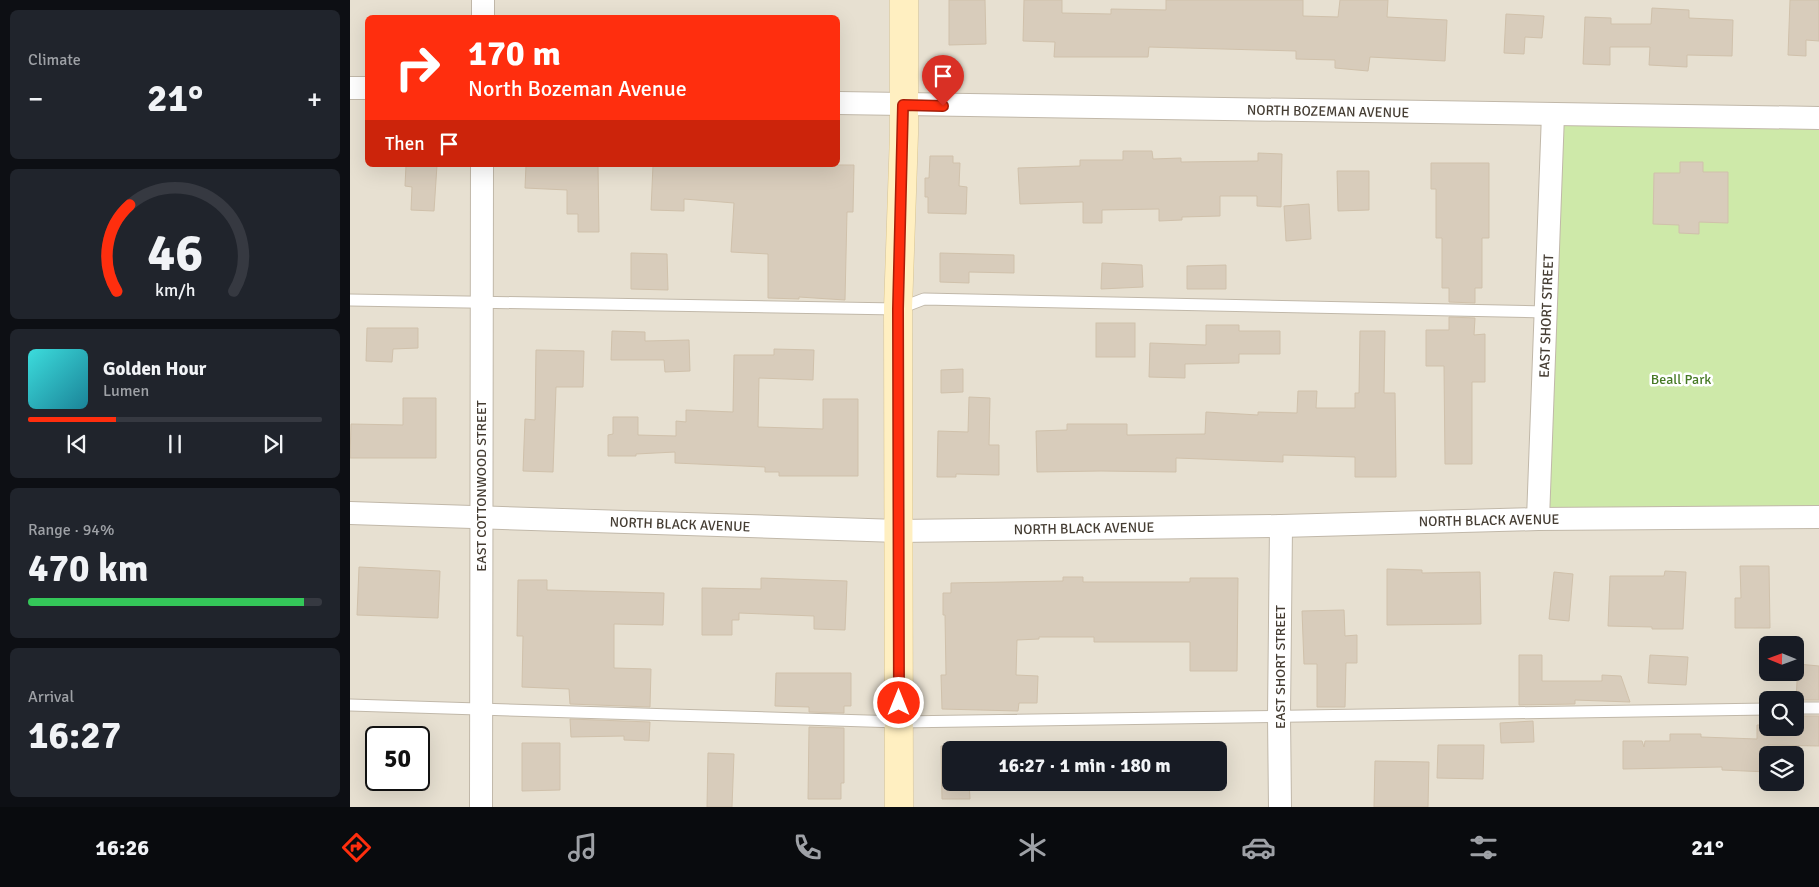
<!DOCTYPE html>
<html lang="en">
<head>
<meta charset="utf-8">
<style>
	body { margin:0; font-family:Signika,sans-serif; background:#20242c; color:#f1f3f6; height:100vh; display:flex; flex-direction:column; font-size:19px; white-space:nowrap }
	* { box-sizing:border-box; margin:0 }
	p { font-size:16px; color:#9ea1a6 }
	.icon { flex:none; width:28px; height:28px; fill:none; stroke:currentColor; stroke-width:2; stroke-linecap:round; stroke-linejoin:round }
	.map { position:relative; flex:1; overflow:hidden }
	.panel { display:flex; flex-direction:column; gap:10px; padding:10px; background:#0d0f14; width:350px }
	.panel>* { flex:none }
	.top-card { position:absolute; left:15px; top:15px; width:475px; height:152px; border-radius:8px; box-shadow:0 5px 20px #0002; background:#ff2e0e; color:#fff; overflow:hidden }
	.needle { width:32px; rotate:271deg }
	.controls { position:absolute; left:1409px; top:636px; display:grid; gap:10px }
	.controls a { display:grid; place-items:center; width:45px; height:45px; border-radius:8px; background:#171b24; box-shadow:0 5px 20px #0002; font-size:25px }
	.speed { position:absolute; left:15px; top:726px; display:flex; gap:10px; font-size:25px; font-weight:700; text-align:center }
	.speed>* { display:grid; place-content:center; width:65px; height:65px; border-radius:50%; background:#171b24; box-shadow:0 5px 20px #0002; line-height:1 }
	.speed .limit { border:2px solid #111; border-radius:8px; background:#fff; color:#111 }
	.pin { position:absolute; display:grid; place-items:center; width:42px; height:42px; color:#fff; margin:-51px -21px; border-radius:50% 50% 50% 0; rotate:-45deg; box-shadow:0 0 5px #0007 }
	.pin .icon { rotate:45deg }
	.me { position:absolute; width:55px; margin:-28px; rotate:0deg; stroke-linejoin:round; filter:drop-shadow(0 0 4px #0008) }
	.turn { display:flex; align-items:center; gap:18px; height:105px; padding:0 20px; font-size:22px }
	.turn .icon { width:65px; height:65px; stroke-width:2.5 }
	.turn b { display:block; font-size:35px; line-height:42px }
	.then { display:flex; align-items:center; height:48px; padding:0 20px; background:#0003; gap:10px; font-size:19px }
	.big { font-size:38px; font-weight:700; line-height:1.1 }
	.panel .card { flex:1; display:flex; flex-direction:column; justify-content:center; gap:8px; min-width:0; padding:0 18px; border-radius:8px; background:#20242c }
	.panel .dial { align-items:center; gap:0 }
	.dial svg { height:130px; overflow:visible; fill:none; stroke:#363941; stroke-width:7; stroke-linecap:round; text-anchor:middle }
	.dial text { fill:#f1f3f6; stroke:none }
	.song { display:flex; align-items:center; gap:15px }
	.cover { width:60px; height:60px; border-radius:8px; background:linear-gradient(135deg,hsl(180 70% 55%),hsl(190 70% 35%)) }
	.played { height:5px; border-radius:2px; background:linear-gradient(90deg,#ff2e0e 30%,#363941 30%) }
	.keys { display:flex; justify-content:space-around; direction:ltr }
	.heat { display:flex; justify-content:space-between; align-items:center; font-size:28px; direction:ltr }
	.charge { height:8px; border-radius:4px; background:linear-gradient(90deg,#34c759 94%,#363941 0) }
	.trip { position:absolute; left:592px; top:741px; width:285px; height:50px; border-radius:8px; background:#171b24; box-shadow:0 5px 20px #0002; font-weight:700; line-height:50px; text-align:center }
	.tab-bar { display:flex; height:80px; justify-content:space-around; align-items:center; background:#090b0e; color:#9ea1a6 }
	.tab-bar .icon { width:35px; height:35px }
	.tab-bar .active { color:#ff2e0e }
	.tab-bar b { font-size:22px; color:#f1f3f6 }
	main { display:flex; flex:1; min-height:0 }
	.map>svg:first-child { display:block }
	.residential { fill:#e7e0d1; fill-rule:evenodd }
	.green { fill:#cee9a9 }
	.building { fill:#d8ccbb; stroke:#d0c1ab }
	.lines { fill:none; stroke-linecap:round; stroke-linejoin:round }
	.lane-casing { stroke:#c1b8a9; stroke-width:13 }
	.street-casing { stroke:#c1b8a9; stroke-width:24 }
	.secondary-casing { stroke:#d8c492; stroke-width:29 }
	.lane { stroke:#fff; stroke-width:11 }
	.street { stroke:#fff; stroke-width:22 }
	.secondary { stroke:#ffefc1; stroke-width:28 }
	.route-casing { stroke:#a61e09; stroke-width:12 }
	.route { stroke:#ff2e0e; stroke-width:9 }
	.labels { text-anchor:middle; stroke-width:5; stroke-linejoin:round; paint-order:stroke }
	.street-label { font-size:14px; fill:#453d33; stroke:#fff }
	.park-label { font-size:14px; fill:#467924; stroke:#fff }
</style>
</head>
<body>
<main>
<section class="panel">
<div class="card"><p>Climate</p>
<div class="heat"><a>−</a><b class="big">21°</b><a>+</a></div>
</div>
<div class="card dial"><svg viewBox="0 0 100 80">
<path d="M14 69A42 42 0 1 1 86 69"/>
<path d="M14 69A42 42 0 0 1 22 16" stroke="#ff2e0e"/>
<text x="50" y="56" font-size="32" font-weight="700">46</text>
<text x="50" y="72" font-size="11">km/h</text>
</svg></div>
<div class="card">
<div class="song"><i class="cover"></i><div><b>Golden Hour</b><p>Lumen</p></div></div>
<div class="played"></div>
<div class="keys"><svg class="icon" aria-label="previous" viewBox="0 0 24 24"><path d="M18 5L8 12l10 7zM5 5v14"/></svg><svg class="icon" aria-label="pause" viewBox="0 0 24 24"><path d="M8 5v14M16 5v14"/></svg><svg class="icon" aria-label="next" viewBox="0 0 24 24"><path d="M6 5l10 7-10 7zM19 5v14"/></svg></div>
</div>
<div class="card"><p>Range · 94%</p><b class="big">470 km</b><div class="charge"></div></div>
<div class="card"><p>Arrival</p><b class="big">16:27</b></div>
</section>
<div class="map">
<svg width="1469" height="807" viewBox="0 0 1469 807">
	<rect width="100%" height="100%" fill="#f3eee3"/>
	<path class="residential" d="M0,0H1469V807H0ZM18,18H488V165H18ZM1418,645H1445V672H1418ZM1418,700H1445V728H1418ZM26,738H69V780H26ZM601,750H869V782H601ZM1418,755H1445V782H1418Z"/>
	<polygon class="green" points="1203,114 1469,118 1469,517 1188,519"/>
	<g class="building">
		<polygon points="599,0 635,0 636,44 599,45"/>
		<polygon points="674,0 712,0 712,13 761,14 761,9 816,10 816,0 953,0 953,16 988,17 990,0 1038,0 1037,17 1097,20 1095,61 1020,57 1018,71 985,68 985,60 946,59 946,51 799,47 798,57 704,57 705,42 673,41"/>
		<polygon points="1440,0 1469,0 1469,41 1456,40 1456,56 1438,55"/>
		<polygon points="1302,8 1339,10 1339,18 1383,20 1382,56 1337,55 1337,67 1299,65 1300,47 1260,47 1260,65 1233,64 1235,17 1261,18 1261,24 1301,24"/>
		<polygon points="1156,14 1194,16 1192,38 1175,37 1174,54 1154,53"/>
		<polygon points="773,151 802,151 803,159 831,158 831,162 908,161 908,153 932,154 931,207 907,206 907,196 870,196 870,216 832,217 832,220 809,221 809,209 752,210 752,223 733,223 733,202 670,204 668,168 730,166 730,160 773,160"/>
		<polygon points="580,156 603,156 603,163 610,163 609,186 617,187 616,214 578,213 578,197 575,197 575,178 579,178"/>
		<polygon points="1330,162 1353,162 1353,172 1378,172 1378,223 1349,222 1349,234 1329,233 1329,225 1303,224 1304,173 1330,173"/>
		<polygon points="1081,163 1139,163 1139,238 1132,238 1132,288 1125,288 1125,303 1099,302 1099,288 1092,288 1092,238 1086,238 1086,189 1081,189"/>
		<polygon points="56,165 87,165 84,211 61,210 62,187 55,186"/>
		<polygon points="176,165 248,165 249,232 228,232 228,214 217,214 217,190 175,188"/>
		<polygon points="303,165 504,165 503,212 497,212 495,300 449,297 449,299 418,298 418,254 381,252 384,203 334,199 334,211 301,210"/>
		<polygon points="987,171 1019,171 1019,210 988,211"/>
		<polygon points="959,204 961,239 936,241 934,206"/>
		<polygon points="281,253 317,254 318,290 281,289"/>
		<polygon points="590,253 664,255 664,273 619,272 619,283 590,282"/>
		<polygon points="752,263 792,265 793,287 751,289"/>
		<polygon points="876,265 876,289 837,289 837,266"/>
		<polygon points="1099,317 1125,318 1124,335 1135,334 1135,382 1122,382 1122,464 1095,464 1094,366 1076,366 1076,330 1099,330"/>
		<rect x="746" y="323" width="39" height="34"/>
		<polygon points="856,325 889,325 889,331 930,331 930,354 889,354 889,363 835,364 835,378 799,377 800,343 856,345"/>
		<polygon points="17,328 68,328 68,348 43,349 42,362 16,361"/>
		<polygon points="262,331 295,332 295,341 339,340 340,371 315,372 314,360 261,360"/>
		<polygon points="1010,331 1035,331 1034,393 1045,393 1046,477 1005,477 1005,457 933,455 933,462 826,458 826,472 751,471 687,472 686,431 717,430 717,424 777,424 777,435 855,434 856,412 908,415 908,412 947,413 948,391 967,391 966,408 1005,408 1005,393 1009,393"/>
		<polygon points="424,349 464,350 463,380 409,378 408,427 473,429 473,399 508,399 508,476 429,476 429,472 415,472 415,467 325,463 325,452 286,454 286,456 258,456 258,435 263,434 263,417 288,417 288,435 326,436 326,421 336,422 336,410 383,412 384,355 424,355"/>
		<polygon points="186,350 234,351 233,387 206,387 203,472 173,471 175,419 185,420"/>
		<polygon points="613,369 613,392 591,393 591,370"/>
		<polygon points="619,397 640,398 639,445 649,445 649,475 606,474 606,477 587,477 588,431 618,432"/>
		<polygon points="53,398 86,398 86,458 0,458 1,424 53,425"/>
		<polygon points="1390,566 1419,566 1420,628 1385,628 1385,598 1391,598"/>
		<polygon points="9,567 90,571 88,618 7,615"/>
		<polygon points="1037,569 1072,570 1072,573 1130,572 1131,624 1037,625"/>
		<polygon points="1315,571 1336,572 1333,629 1302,629 1302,627 1258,626 1260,576 1314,576"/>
		<polygon points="1204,572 1223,574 1219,621 1199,619"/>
		<polygon points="713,577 733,577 733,582 840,582 840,578 888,578 887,671 840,671 840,642 744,642 744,637 689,637 689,639 667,640 666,675 688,676 687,703 669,703 668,711 592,709 591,675 596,675 595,615 593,615 593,593 601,593 601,583 713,581"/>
		<polygon points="411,578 497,581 495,630 464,629 464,616 389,613 389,620 382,620 382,635 352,635 352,588 411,589"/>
		<polygon points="168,580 197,580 197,590 314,593 313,625 264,624 264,668 301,669 300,707 220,704 219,689 172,687 173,636 167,636"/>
		<polygon points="994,610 995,636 1007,635 1007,663 996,663 995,707 967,707 967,664 954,664 952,611"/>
		<polygon points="1169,655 1192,655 1192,681 1252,681 1252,675 1271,676 1280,702 1225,700 1225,704 1169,705"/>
		<polygon points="1300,655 1338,657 1336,685 1298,683"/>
		<polygon points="1448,664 1469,666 1469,700 1446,700"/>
		<polygon points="426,673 501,673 501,706 494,706 494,713 459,712 459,707 425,706"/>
		<polygon points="1445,716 1469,716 1469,746 1418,745 1418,772 1372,770 1372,767 1273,769 1273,741 1292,741 1294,747 1295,741 1320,741 1320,734 1351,734 1351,737 1407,739 1407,725 1418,725 1418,728 1445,728"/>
		<polygon points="220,719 300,722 299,741 274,740 274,736 221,737"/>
		<polygon points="1183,721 1184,742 1151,743 1150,723"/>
		<polygon points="459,727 494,728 494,783 491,783 491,799 458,799"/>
		<polygon points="172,743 210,743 210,790 172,791"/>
		<polygon points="618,745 618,750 601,750 601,782 619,782 620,799 592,799 591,746"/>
		<polygon points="1088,745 1134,745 1133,779 1087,778"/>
		<polygon points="358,753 384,754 382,807 357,807"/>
		<polygon points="1025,761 1079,762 1078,807 1024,807"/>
	</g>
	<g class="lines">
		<defs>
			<g id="lane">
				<polyline points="0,300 548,309 574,299 1196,312"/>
				<polyline points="0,705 549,722 1418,709"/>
				<polyline points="1445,708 1469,708"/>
			</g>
			<g id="street">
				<polyline points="133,18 133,0"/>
				<polyline points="0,88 18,88"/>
				<polyline points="488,103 1469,118"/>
				<polyline points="0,513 548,531 931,526 1188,519 1469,517"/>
				<polyline points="1188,519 1203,114"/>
				<polyline points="131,807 132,165"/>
				<polyline points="930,807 929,716 931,526"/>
			</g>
			<polyline id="secondary" points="549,807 548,309 554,134 554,0"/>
		</defs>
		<use href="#lane" class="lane-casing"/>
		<use href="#street" class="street-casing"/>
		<use href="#secondary" class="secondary-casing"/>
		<use href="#lane" class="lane"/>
		<use href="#street" class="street"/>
		<use href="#secondary" class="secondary"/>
	</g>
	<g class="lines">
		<defs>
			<polyline id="route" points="549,703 548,309 553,105 593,106"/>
		</defs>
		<use href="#route" class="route-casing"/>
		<use href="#route" class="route"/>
	</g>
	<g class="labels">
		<g class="street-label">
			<text transform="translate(978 111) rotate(1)" y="5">NORTH BOZEMAN AVENUE</text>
			<text transform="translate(1196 316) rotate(-88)" y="5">EAST SHORT STREET</text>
			<text transform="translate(131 486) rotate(-90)" y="5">EAST COTTONWOOD STREET</text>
			<text transform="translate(1139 520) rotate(-1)" y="5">NORTH BLACK AVENUE</text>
			<text transform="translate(330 524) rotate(2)" y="5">NORTH BLACK AVENUE</text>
			<text transform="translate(734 528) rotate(-1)" y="5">NORTH BLACK AVENUE</text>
			<text transform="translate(930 667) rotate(-90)" y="5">EAST SHORT STREET</text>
		</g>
		<g class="park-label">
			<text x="1331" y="384">Beall Park</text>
		</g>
	</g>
</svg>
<div class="controls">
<a><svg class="needle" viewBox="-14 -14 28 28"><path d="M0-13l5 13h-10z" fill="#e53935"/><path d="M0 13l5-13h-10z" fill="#9ea1a6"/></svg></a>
<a><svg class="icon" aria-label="search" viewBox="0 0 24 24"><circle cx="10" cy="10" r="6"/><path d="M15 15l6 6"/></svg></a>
<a><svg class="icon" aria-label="layers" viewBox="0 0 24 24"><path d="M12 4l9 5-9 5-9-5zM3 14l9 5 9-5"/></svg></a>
</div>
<div class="speed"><div class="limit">50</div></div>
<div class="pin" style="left:593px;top:106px;background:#d93025"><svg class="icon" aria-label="arrive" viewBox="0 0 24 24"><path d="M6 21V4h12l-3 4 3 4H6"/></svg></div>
<svg class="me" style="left:549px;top:703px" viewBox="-20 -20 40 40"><circle r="17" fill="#ff2e0e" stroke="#fff" stroke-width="3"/><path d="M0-11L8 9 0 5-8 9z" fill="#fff"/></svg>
<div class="trip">16:27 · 1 min · 180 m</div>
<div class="top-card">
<div class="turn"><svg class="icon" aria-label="right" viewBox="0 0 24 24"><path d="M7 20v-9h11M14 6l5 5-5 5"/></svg><div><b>170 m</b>North Bozeman Avenue</div></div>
<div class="then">Then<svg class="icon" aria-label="arrive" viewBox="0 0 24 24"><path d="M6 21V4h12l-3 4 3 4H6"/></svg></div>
</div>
</div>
</main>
<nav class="tab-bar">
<b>16:26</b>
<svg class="icon active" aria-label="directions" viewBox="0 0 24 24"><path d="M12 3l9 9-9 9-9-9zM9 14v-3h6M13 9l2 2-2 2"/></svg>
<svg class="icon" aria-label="music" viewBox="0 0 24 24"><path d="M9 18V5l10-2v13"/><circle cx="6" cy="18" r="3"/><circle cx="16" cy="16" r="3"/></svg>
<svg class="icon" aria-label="phone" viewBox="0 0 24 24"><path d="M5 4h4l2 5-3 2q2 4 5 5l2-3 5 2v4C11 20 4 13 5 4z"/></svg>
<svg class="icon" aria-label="climate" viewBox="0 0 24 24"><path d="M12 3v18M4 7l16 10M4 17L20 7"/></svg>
<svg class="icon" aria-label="car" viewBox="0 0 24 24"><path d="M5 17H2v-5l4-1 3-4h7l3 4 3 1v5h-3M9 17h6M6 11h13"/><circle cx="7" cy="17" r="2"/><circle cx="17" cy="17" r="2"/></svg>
<svg class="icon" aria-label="filters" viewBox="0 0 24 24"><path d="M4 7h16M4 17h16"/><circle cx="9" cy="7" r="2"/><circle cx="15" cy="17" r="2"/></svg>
<b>21°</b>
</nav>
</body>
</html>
